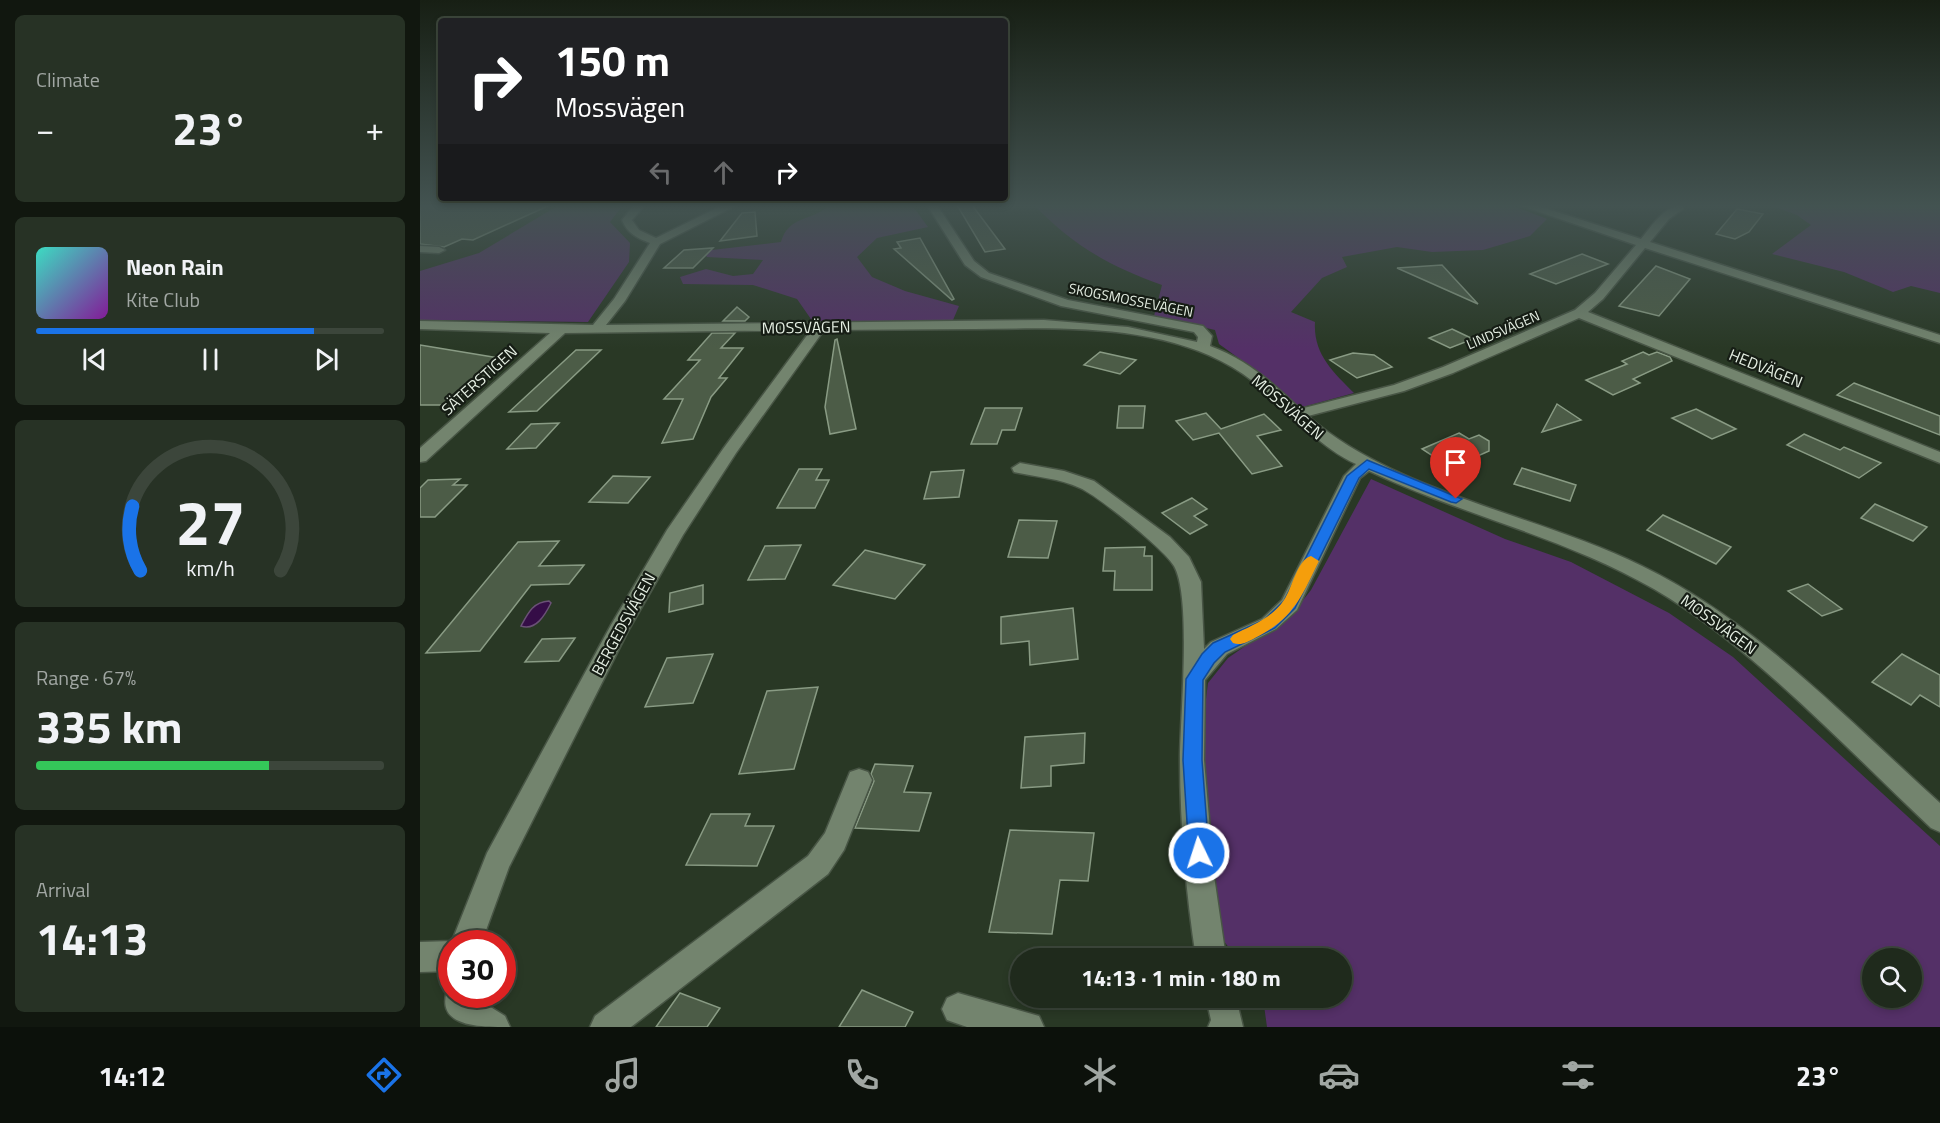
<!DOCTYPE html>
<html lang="en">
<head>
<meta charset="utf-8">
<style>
	body { margin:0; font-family:"Titillium Web",sans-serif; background:#273225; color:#f1f3f6; height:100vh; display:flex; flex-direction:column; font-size:22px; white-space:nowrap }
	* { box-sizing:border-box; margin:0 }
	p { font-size:20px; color:#a1a7a3 }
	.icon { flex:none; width:33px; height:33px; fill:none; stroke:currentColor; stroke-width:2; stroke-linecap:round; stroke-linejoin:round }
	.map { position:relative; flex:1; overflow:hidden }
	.details { display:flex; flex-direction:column; gap:15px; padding:15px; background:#11170f; width:420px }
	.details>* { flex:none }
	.hud { position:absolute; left:18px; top:18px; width:570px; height:183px; border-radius:6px; box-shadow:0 3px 9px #0003,0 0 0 2px #3c463b; background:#202124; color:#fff; overflow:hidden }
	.buttons { position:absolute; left:1442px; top:948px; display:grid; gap:12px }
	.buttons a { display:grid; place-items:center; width:60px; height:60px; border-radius:50%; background:#1f2a1c; box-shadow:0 3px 9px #0003,0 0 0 2px #3c463b; font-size:30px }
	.speed { position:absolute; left:18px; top:930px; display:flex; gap:12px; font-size:30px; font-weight:700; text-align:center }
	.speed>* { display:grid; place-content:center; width:78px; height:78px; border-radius:50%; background:#1f2a1c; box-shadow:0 3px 9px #0003,0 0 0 2px #3c463b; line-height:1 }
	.speed .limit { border:9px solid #d22; background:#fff; color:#111 }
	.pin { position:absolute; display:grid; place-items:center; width:51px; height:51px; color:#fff; margin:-62px -26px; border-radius:50% 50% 50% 0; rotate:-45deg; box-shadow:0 0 6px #0007 }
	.pin .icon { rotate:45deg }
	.me { position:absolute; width:66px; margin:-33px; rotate:356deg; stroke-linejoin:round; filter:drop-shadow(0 0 4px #0008) }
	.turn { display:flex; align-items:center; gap:21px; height:126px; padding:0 18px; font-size:27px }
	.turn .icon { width:78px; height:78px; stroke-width:2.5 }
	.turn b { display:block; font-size:42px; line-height:51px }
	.lanes { display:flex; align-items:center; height:57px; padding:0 18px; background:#0003; justify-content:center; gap:30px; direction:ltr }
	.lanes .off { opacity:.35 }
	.big { font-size:45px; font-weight:700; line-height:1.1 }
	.details .card { flex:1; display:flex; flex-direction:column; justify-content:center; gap:9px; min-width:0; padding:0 21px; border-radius:9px; background:#273225 }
	.details .dial { align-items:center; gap:0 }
	.dial svg { height:156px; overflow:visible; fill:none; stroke:#3c463b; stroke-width:7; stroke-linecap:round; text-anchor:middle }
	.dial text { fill:#f1f3f6; stroke:none }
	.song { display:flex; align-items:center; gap:18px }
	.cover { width:72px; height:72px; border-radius:9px; background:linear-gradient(135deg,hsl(170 70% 55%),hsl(290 70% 35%)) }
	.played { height:6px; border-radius:3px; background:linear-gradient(90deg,#1a73e8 80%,#3c463b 80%) }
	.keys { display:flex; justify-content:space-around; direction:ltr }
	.heat { display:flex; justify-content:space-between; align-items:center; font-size:33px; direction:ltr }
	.charge { height:9px; border-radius:4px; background:linear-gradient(90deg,#34c759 67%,#3c463b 0) }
	.trip { position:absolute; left:590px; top:948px; width:342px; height:60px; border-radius:30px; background:#1f2a1c; box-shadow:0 3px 9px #0003,0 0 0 2px #3c463b; font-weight:700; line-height:60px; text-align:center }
	.menu { display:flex; height:96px; justify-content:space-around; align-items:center; background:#0c110b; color:#a1a7a3 }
	.menu .icon { width:42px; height:42px }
	.menu .active { color:#1a73e8 }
	.menu b { font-size:27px; color:#f1f3f6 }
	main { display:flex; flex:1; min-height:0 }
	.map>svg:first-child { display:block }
	.green { fill:#543067; fill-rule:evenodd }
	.water { fill:#350d47; stroke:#6a5176; stroke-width:1.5 }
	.building { fill:#4c5c47; stroke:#899b84; stroke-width:1.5 }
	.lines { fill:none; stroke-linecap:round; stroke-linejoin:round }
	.minor-casing { stroke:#485545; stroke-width:3 }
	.minor { fill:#73846e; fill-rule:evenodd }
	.route { fill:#1a73e8; stroke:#114b97; stroke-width:1.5 }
	.slow { fill:#f59e0b }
	.labels { text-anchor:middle; stroke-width:4.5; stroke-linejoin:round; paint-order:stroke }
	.far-street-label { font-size:14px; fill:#e5efe3; stroke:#161d15 }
	.street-label { font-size:16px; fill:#e5efe3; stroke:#161d15 }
</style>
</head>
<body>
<main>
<section class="details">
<div class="card"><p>Climate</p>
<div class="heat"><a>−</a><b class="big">23°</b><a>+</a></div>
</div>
<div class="card">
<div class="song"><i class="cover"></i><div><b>Neon Rain</b><p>Kite Club</p></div></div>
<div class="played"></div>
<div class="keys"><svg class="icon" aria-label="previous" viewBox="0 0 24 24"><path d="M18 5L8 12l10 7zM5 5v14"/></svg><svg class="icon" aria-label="pause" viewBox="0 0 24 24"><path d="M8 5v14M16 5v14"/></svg><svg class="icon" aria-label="next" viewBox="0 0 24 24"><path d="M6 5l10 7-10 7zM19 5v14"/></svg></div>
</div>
<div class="card dial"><svg viewBox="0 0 100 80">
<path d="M14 69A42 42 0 1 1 86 69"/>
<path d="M14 69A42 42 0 0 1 10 36" stroke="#1a73e8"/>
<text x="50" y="56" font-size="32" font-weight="700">27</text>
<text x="50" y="72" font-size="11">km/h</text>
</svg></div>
<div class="card"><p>Range · 67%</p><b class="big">335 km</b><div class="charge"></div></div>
<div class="card"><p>Arrival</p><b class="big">14:13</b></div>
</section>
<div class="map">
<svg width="1520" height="1027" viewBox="0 0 1520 1027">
	<rect width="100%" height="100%" fill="#293825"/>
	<g class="green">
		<polygon points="139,205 203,205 190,222 210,243 209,262 168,322 0,320 0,271 59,253"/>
		<path d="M410,205H492L508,227L457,238L437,257L452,277L485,291L539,306L533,320L393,322L377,299L333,285L263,284L260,277L286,269L313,276L333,274L343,260L287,257L283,251L361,242C368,216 392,221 410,205Z"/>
		<path d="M614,205H1091L1127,219L1110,236L1063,250L1012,252L977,247L922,257L927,267L902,278L871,312L895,322C893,354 913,372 934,393L879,408L853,383L799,344L795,330L734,316L742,285C689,266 654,246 614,205Z"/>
		<polygon points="1350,205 1520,205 1520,293 1491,286 1473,292 1424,272 1352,254 1391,225 1377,215"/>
		<path d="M951,479L1085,539L1151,562L1249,613L1313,657L1520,846V1027H847L843,998H921V958H817L796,931L780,746L788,683L808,658L873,613L891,590ZM1452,958H1491V998H1452Z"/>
	</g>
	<path class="water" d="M129,601L131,603C125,615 116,631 101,626C108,613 113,602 129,601Z"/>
	<g class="building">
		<polygon points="0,205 130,205 53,240 42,239 24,247 0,244"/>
		<polygon points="537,205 552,205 585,249 565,252"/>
		<polygon points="1317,209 1343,214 1329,232 1315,239 1296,234"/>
		<polygon points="335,212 337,236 300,241 322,213"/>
		<polygon points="500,238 534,299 532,300 474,249 481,248 477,242"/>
		<polygon points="293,248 273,268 244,268 264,250"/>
		<polygon points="1162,254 1188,264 1136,284 1110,274"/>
		<polygon points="1022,265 1058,304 977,268"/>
		<polygon points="1236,266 1270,279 1239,316 1199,306"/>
		<polygon points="317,307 329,317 325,321 303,321"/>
		<polygon points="1032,329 1053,339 1030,348 1009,338"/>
		<polygon points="292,333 315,333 301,348 323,348 299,378 307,378 291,397 273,439 242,443 263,399 244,399 280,360 268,360"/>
		<polygon points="417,339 436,429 410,434 405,407 415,340"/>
		<polygon points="0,345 85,359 29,405 0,405"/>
		<polygon points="156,350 181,350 117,411 89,412"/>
		<polygon points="680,352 716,360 700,374 664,365"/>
		<polygon points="1223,352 1229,355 1237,352 1250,357 1252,361 1213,379 1220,383 1193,395 1166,380 1207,364 1202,361"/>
		<polygon points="933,353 954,355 972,367 937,378 910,360"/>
		<polygon points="1434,383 1520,416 1520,435 1417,395"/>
		<polygon points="1137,404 1161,420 1122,432"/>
		<polygon points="699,406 725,406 723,428 697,428"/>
		<polygon points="565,408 602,408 595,430 582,430 577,444 551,444"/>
		<polygon points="1276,409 1316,429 1292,439 1252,418"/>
		<polygon points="786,413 801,429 844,414 861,430 837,436 862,466 832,474 799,433 773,440 756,421"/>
		<polygon points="139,423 116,448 87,449 111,424"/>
		<polygon points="1039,433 1049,439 1059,435 1069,441 1069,451 1031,468 1002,449"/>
		<polygon points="1384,434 1420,450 1424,447 1461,463 1439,478 1367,445"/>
		<polygon points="1102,468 1156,485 1150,501 1094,484"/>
		<polygon points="379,469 402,469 396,480 409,480 395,508 357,508"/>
		<polygon points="544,470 539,497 504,499 511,472"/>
		<polygon points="193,476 230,477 208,503 169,502"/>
		<polygon points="40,479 33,485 47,485 15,517 0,517 0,488 8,480"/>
		<polygon points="772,498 787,509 774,516 787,525 770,534 742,513"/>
		<polygon points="1455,504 1507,527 1493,541 1441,518"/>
		<polygon points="1243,515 1311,547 1296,564 1227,530"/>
		<polygon points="599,520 637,521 628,558 588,557"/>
		<polygon points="139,541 119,566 164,565 149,584 111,585 60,651 6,653 98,542"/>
		<polygon points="381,545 365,579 328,580 345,546"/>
		<polygon points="725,547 724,556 732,556 732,590 694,590 695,571 683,571 685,548"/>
		<polygon points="445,550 505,565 475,599 413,585"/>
		<polygon points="1388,584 1422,609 1402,616 1368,591"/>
		<polygon points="283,585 283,604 249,612 250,593"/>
		<polygon points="653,608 658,659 610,665 609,641 581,644 581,617"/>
		<polygon points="155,638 139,661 105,662 122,639"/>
		<polygon points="293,654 273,703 225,707 247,658"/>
		<polygon points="1482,654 1520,675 1520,707 1500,695 1491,705 1452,682"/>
		<polygon points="398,687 374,769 319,774 347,691"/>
		<polygon points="665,733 664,763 631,766 631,786 601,788 605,737"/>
		<polygon points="455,764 493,766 484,792 511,793 499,831 435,828 454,781 451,774"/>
		<polygon points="291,814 330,814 325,826 354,826 337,866 266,865"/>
		<polygon points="590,830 674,833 668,881 640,880 632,934 569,932"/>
		<polygon points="442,990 493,1012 485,1027 419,1027"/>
		<polygon points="260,993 300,1008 287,1027 236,1027"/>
	</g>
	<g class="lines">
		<defs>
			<g id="minor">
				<path d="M214,205H225L212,220L219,230L236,238L303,205H317L240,244L205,301L186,325L624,320L708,327L777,342L778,337L774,332L641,306L561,277L545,265L507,205H517L554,261L569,273L648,300L783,326L792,336L790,346C826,359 853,383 880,409L974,385L1023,367L1155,310L1175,293L1216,245L1099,205H1115L1221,239C1232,226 1244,205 1264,205L1263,209L1249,219L1230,242L1520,335V343L1225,248L1183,299L1168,312L1520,452V463L1159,318L1033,373L984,391L888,416C974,492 1118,515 1222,566C1334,620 1429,721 1520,803V832L1511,828C1427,749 1333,647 1234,589C1144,537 1042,515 949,471L940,478L877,610L856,629L807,654L785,680L784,760L794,876L806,958H776C766,893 760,825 760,759C760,718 772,597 754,566C744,549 678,496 660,488C639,478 616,477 594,472L592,468L600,463L644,471L674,481L750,537L769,557L781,582L784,649L791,642L842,619L862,600L924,476L936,464C887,441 858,394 812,367C737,323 638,328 554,329C504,329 454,330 404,330L316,453L263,535L208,631L89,867L61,944H32V971L0,972V942L32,941L67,853L191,625L247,530L303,449L391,330L145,333L6,461L0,462V448L130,333L0,329V321L173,325L194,299L230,243C217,238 207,233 202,220Z"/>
				<polygon points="0,246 19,247 25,250 19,253 0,252"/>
				<polygon points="439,769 448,772 452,780 424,850 408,874 211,1027 170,1027 175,1016 388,856 405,833 430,772"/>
				<path d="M30,983L32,994H56V998L85,1016L90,1027C57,1027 10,1027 30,983Z"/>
				<polygon points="538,993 619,1016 624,1027 547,1027 527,1020 522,1009 527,998"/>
				<polygon points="786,998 816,998 823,1027 788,1027 791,1020"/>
			</g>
		</defs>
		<use href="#minor" class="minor-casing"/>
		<use href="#minor" class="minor"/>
	</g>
	<linearGradient id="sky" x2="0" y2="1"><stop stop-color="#171f14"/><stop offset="0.59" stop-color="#435351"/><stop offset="1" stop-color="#435351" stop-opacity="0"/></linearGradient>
	<rect width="1520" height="349" fill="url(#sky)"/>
	<polygon class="route" points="947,460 1042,499 1036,503 1031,502 949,469 939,478 875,608 855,628 805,652 794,663 783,680 782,760 789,853 786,860 779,863 772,860 769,853 763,760 766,679 782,654 793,643 844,620 864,601 927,476"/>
	<path class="slow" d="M891,556L899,561C881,598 873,619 835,638C827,642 821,646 813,643L810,639L813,635C831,626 852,618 864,600C872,589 877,560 891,556Z"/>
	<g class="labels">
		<g class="far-street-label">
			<text transform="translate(711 300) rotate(11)" y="5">SKOGSMOSSEVÄGEN</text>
			<text transform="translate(1083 330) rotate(-23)" y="5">LINDSVÄGEN</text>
		</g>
		<g class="street-label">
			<text transform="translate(386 327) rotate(-1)" y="6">MOSSVÄGEN</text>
			<text transform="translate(1346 368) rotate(22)" y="6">HEDVÄGEN</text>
			<text transform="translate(59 380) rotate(-42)" y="6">SÄTERSTIGEN</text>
			<text transform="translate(868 407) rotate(41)" y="6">MOSSVÄGEN</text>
			<text transform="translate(203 624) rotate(-61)" y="6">BERGEDSVÄGEN</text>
			<text transform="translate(1299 624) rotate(36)" y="6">MOSSVÄGEN</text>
		</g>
	</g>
</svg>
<div class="buttons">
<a><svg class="icon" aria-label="search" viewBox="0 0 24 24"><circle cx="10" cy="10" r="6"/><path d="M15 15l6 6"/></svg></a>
</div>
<div class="speed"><div class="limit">30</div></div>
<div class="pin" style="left:1036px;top:499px;background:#d93025"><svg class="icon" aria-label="arrive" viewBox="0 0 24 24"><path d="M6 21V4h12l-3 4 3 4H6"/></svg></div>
<svg class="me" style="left:779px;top:853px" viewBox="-20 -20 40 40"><circle r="17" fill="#1a73e8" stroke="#fff" stroke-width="3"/><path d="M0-11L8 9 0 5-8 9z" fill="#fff"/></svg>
<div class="trip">14:13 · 1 min · 180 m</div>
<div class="hud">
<div class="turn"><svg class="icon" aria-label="right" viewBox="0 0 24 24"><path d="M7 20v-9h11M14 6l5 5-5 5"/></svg><div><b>150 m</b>Mossvägen</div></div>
<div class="lanes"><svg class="icon off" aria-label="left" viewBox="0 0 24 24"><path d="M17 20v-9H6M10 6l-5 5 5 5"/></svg><svg class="icon off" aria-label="ahead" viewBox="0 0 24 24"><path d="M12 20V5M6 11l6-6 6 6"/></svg><svg class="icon" aria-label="right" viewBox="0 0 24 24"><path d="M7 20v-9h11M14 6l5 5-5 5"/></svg></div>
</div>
</div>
</main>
<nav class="menu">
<b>14:12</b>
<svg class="icon active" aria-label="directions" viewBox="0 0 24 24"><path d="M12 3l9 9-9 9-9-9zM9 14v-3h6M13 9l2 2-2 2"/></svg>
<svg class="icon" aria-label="music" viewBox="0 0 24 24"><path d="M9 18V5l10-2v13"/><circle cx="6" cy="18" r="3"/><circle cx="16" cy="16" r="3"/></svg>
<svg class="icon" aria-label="phone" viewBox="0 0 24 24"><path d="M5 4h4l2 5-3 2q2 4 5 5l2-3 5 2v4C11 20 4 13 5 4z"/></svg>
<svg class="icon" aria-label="climate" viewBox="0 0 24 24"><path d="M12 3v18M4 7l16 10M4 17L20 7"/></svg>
<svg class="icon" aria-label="car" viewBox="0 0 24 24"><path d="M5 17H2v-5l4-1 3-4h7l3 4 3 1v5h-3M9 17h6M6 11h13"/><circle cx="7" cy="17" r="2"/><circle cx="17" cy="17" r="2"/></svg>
<svg class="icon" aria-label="filters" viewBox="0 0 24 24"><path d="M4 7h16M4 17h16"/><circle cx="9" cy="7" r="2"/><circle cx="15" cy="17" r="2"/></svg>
<b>23°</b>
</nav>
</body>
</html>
